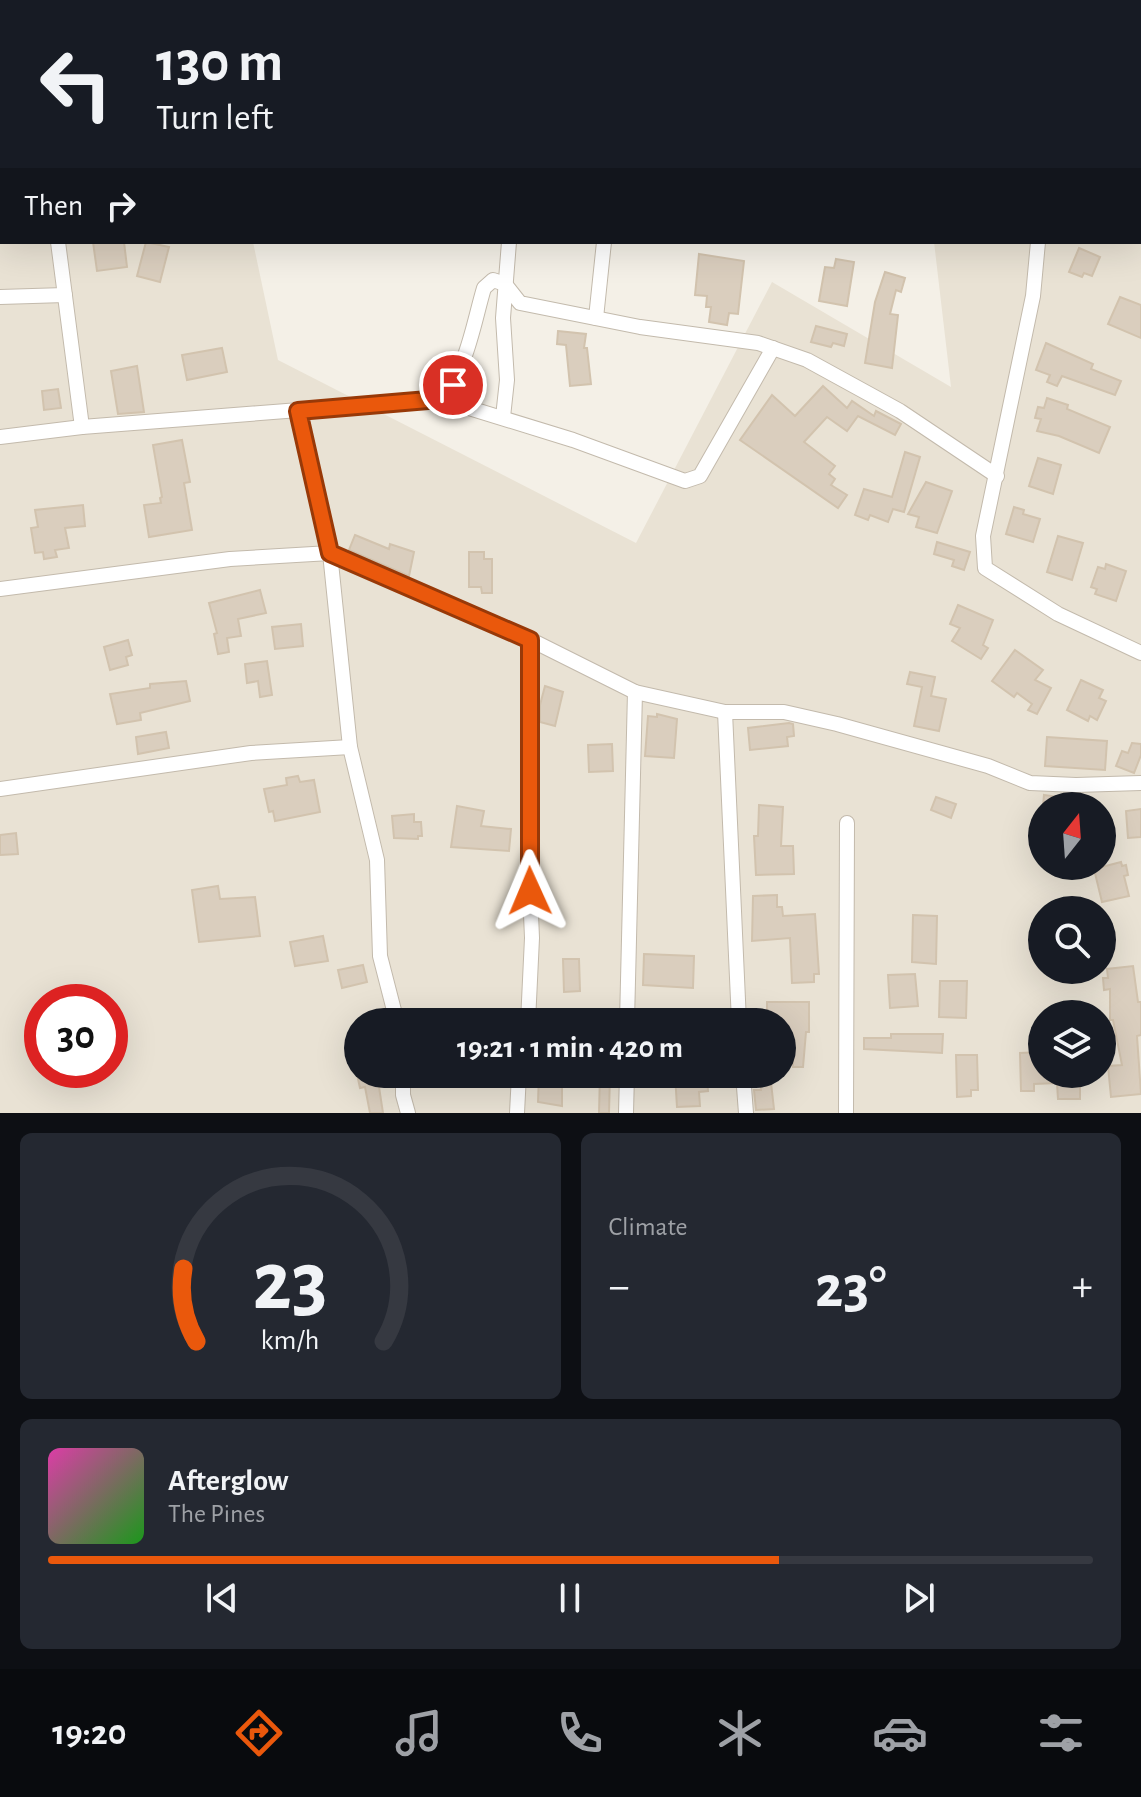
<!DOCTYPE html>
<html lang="en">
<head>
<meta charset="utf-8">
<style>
	body { margin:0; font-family:"Alegreya Sans",sans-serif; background:#242831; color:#f1f3f6; height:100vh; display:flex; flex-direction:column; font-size:30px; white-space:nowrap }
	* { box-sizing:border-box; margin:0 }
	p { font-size:26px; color:#9ea1a6 }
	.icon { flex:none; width:44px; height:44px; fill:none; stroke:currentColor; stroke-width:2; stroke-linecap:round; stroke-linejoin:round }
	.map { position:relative; height:1113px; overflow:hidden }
	.drawer { display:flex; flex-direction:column; gap:20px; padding:20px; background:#0d0f14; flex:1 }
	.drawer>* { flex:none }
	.guide { position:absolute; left:0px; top:0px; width:1142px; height:244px; box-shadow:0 8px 32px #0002; background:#171b24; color:#f1f3f6; overflow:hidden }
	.needle { width:52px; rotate:17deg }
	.tools { position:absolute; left:1028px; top:792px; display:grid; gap:16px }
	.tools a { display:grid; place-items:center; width:88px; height:88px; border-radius:50%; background:#171b24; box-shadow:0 8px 32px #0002; font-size:40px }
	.speed { position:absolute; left:24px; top:984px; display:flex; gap:16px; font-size:40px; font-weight:700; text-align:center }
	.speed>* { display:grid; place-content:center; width:104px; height:104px; border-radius:50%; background:#171b24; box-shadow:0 8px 32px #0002; line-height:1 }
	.speed .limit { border:12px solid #d22; background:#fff; color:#111 }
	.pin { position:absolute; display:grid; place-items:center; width:68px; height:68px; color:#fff; margin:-34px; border:4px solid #fff; border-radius:50%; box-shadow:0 2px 8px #0007 }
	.me { position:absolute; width:88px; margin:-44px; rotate:359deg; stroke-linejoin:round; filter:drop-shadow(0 0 6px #0008) }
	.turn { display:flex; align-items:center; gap:28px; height:168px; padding:0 24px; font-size:36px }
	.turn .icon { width:104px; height:104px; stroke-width:2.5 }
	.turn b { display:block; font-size:56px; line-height:68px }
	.then { display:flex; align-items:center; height:76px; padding:0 24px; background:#0003; gap:16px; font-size:30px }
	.big { font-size:60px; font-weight:600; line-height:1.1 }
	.drawer .tile { flex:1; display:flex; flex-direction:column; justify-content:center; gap:12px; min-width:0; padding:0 28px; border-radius:12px; background:#242831 }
	.drawer .dial { align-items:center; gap:0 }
	.dial svg { height:208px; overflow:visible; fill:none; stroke:#363941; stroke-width:7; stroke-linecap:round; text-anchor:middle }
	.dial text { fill:#f1f3f6; stroke:none }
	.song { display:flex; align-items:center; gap:24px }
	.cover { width:96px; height:96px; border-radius:12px; background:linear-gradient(135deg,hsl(320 70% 55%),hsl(120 70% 35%)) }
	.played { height:8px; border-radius:4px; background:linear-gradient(90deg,#ea580c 70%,#363941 70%) }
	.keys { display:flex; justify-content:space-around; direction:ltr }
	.heat { display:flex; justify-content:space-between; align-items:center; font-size:44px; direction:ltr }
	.drawer .tiles { flex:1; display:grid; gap:20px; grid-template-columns:1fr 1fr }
	.tile:last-child { grid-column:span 2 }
	.trip { position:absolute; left:344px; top:1008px; width:452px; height:80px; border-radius:40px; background:#171b24; box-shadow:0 8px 32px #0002; font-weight:600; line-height:80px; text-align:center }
	.dock { display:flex; height:128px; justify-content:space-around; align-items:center; background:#090b0e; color:#9ea1a6 }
	.dock .icon { width:56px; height:56px }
	.dock .current { color:#ea580c }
	.dock b { font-size:36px; color:#f1f3f6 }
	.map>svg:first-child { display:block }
	.residential { fill:#e9e2d4; fill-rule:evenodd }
	.building { fill:#dacebe; stroke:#d2c3ae; stroke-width:2 }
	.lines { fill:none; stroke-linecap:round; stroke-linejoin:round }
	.minor-casing { stroke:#c3baac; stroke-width:16 }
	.minor { stroke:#fff; stroke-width:14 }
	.route-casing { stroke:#983908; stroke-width:20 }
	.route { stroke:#ea580c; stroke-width:14 }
</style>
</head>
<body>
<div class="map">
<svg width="1141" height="1113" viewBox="0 0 1141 1113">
	<rect width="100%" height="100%" fill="#f4f0e7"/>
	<path class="residential" d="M904,0H1141V1113H0V33L2,242H253L278,360L636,543L772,282L951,387L934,242H1140V2ZM1042,806H1102V866H1042ZM1042,910H1102V970H1042ZM42,1002H110V1070H42ZM1042,1014H1102V1074H1042ZM358,1022H782V1074H358Z"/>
	<g class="building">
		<polygon points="93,242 124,242 127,267 97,271"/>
		<polygon points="146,242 169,247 160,282 137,276"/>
		<polygon points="1079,248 1100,257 1092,276 1084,273 1082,277 1069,272"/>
		<polygon points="699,254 744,261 738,314 729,313 727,325 709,322 711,307 706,307 707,296 695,295"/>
		<polygon points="836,259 854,262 847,306 819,301 825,267 834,268"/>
		<polygon points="885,272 905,278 901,292 896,290 890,314 898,315 892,368 865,363 875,302"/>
		<polygon points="1120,297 1141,305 1141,338 1108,324"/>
		<polygon points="816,326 847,334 844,346 833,343 831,347 811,342"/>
		<polygon points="558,331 586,334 584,348 587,348 591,384 570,386 566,345 557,344"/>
		<polygon points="1046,343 1093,364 1091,369 1121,381 1115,395 1062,376 1057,386 1047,382 1050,375 1036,370"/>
		<polygon points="222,348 227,372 187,380 182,355"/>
		<polygon points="137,366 144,412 118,414 111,371"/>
		<polygon points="823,386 847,408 852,401 874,416 876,411 901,424 895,435 858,416 847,431 827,417 804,442 835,466 829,474 835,479 831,485 847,495 838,508 740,440 772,395 795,416"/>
		<polygon points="58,389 61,408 44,410 42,391"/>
		<polygon points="1047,398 1068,405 1067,409 1110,427 1099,453 1059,436 1037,431 1041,419 1035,418 1038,407 1044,408"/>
		<polygon points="182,440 190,482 184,483 192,530 149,537 144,505 161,503 160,498 162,497 153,445"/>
		<polygon points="905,452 920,457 904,512 893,509 888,522 870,515 868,520 855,515 864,489 892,497"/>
		<polygon points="1038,458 1061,465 1053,494 1029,486"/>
		<polygon points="926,482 952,491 937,533 916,527 919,517 908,514"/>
		<polygon points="83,505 85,526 65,528 69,548 55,550 57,557 44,559 43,552 35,553 31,528 38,527 35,510"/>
		<polygon points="1014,507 1024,510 1023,514 1040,519 1033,542 1006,534"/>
		<polygon points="355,535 389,549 390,544 414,552 409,576 349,550"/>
		<polygon points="1058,536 1083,543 1072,580 1047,572"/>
		<polygon points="937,542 970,552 964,570 952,566 954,560 934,554"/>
		<polygon points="469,552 484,552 484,559 492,559 492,593 482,593 481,587 469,587"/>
		<polygon points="1106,564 1126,571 1116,601 1095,594 1097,589 1091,587 1098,567 1105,569"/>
		<polygon points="260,590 266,613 238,619 241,636 227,638 229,652 218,654 214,634 217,633 209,603"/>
		<polygon points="958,605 993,620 983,645 988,648 981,659 952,641 960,628 950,624"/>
		<polygon points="301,624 303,646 275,649 272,627"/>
		<polygon points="128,640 132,655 126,657 128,665 110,670 104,647"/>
		<polygon points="1015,650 1043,670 1035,680 1051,688 1037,714 1028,710 1032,704 1017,693 1014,697 992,681"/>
		<polygon points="267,661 272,695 260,697 258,681 247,683 245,664"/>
		<polygon points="910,672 935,677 931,696 946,699 939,731 914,726 922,687 907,684"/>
		<polygon points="1081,680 1103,690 1099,698 1106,701 1097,720 1090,716 1088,721 1067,710"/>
		<polygon points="186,681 190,701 140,713 141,720 117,724 110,694 150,688 150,684"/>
		<polygon points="545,686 563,692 555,726 540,722 540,705"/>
		<polygon points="657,714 677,719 674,758 645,756 648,716 657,717"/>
		<polygon points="789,723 793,724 794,736 787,737 788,746 750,750 748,728"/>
		<polygon points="166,732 169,748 138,754 136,737"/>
		<polygon points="1047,737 1107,741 1105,770 1045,766"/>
		<polygon points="1132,743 1141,744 1141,755 1134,773 1116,766 1122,751 1128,753"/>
		<polygon points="612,744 613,771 589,772 588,745"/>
		<polygon points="298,776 300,782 314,780 320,812 275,821 273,811 269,812 264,789 287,785 286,778"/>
		<polygon points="1044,795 1081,800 1080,806 1043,806"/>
		<polygon points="936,797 956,804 951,818 931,810"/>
		<polygon points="759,805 783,807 781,846 793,846 794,874 756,875 754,836 758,836"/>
		<polygon points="457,806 484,811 481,826 511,829 509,851 451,847"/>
		<polygon points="1141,809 1141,837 1128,838 1126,811"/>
		<polygon points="414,814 414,822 421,822 422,836 418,836 418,839 394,838 392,816"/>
		<polygon points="16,833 18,854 0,855 0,835"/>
		<polygon points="1121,862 1122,866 1126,865 1128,875 1124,876 1129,896 1102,902 1094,869"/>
		<polygon points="218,886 220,899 255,897 260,936 199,942 192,890"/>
		<polygon points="777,895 777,907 782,907 783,916 815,914 819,974 814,974 814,982 792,983 790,938 752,941 753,896"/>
		<polygon points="913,915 937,916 936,964 912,962"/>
		<polygon points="323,936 328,961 295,966 290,942"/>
		<polygon points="644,954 694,956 693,988 643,985"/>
		<polygon points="563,959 579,959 580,991 564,992"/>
		<polygon points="363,965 367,982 342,988 338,970"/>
		<polygon points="1133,966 1138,1002 1141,1002 1141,1035 1137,1036 1141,1094 1111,1097 1108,1066 1122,1065 1113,1020 1110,1020 1110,989 1104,990 1103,978 1108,978 1107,969"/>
		<polygon points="915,974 918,1006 890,1008 888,975"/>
		<polygon points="940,981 967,981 966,1018 939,1017"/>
		<polygon points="767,1002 809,1002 809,1032 806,1032 803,1067 793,1067 793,1051 790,1051 790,1032 782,1032 782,1022 767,1022"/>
		<polygon points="568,1012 613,1014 612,1022 567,1022"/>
		<polygon points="891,1034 943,1034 942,1053 864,1049 864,1038 891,1038"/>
		<polygon points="1042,1052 1042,1074 1085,1074 1085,1083 1080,1083 1080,1099 1058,1099 1057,1083 1034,1084 1034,1091 1021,1091 1020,1053"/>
		<polygon points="956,1055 977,1055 978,1090 971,1090 971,1096 957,1097"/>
		<polygon points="357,1074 387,1074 389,1085 379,1087 383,1113 370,1113 365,1087 360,1088"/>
		<polygon points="539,1074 562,1074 562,1106 538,1102"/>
		<polygon points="600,1074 610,1074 609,1113 599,1113"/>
		<polygon points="675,1074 698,1074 698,1080 707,1080 708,1091 699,1092 700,1106 677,1107"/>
		<polygon points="760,1074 770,1074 774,1109 756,1110 754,1090 761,1090"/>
	</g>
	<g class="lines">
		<defs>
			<g id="minor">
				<polyline points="554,2 554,0"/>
				<polyline points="1076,2 1076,0"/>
				<polyline points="1140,118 1141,118"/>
				<polyline points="0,163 2,163"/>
				<polyline points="58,242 82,427"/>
				<polyline points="1038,242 1033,296 983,536 985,568 1058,614 1141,653"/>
				<polyline points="0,297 65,295"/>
				<polyline points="596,318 604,242"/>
				<polyline points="440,399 573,440 685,481 700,476 773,348"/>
				<polyline points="298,411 330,553 350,747 377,860 380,956 397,1022"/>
				<polyline points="503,417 507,380 503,318 509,242"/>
				<path d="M0,437L82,427L440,399C467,370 473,325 484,288L493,280L505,284L520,303L640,327L758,343L807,360L900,411L997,476"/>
				<polyline points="0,589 230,559 330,553 513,631 635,692 725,712 784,712 837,724 988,766 1030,783 1076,785 1141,783"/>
				<polyline points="725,712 739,1022"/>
				<polyline points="0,789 251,753 350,747"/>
				<polyline points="528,1022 532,938 529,867 530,640"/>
				<polyline points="627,1022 635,692"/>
				<polyline points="403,1074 403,1095 408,1113"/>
				<polyline points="743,1074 746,1113"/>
				<polyline points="517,1113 519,1074"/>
				<polyline points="626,1113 627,1074"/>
				<polyline points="846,1113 847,823"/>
			</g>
		</defs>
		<use href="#minor" class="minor-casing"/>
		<use href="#minor" class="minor"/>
	</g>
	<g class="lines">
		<defs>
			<polyline id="route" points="453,385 440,399 298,411 330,553 530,640 530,891"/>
		</defs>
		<use href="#route" class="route-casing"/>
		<use href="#route" class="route"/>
	</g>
</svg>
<div class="tools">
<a><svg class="needle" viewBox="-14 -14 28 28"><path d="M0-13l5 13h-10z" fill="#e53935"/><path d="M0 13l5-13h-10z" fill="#9ea1a6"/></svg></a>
<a><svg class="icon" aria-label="search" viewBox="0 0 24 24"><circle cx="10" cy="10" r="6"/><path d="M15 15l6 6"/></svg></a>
<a><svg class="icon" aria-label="layers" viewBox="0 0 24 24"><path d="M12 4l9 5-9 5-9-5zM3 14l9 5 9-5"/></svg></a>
</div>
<div class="speed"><div class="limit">30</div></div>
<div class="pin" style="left:453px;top:385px;background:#d93025"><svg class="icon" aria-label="arrive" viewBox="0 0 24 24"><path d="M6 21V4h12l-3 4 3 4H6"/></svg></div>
<svg class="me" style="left:530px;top:891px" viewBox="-20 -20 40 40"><path d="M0-17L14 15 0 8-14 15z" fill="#ea580c" stroke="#fff" stroke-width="4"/></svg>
<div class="trip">19:21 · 1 min · 420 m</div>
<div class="guide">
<div class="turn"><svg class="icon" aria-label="left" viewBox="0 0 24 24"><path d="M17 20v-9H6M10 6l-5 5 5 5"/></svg><div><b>130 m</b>Turn left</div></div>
<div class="then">Then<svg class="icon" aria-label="right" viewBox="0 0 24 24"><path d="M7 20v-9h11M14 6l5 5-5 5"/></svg></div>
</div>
</div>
<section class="drawer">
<div class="tiles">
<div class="tile dial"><svg viewBox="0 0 100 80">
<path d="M14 69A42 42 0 1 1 86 69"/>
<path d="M14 69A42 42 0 0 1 9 41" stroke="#ea580c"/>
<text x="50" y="56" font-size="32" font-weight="700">23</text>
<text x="50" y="72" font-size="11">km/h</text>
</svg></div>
<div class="tile"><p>Climate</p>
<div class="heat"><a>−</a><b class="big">23°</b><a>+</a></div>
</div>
<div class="tile">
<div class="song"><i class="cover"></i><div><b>Afterglow</b><p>The Pines</p></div></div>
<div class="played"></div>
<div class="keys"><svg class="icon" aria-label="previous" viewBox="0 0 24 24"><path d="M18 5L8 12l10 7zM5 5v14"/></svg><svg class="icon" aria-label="pause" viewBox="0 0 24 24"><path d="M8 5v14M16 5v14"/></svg><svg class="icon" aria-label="next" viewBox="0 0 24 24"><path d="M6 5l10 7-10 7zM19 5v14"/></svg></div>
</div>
</div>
</section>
<nav class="dock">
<b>19:20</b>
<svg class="icon current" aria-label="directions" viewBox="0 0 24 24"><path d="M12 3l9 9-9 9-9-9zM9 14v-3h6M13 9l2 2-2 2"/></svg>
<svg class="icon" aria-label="music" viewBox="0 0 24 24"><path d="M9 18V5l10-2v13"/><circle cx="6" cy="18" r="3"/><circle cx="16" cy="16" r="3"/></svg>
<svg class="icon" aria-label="phone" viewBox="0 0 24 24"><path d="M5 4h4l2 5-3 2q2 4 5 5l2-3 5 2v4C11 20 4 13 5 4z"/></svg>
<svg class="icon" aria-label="climate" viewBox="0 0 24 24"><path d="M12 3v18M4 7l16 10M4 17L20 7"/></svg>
<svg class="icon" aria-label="car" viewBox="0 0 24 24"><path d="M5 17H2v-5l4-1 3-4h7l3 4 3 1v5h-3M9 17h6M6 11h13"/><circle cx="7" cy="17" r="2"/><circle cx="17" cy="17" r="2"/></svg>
<svg class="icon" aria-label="filters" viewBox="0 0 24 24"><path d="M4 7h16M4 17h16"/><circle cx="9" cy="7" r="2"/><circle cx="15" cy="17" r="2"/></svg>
</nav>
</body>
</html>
